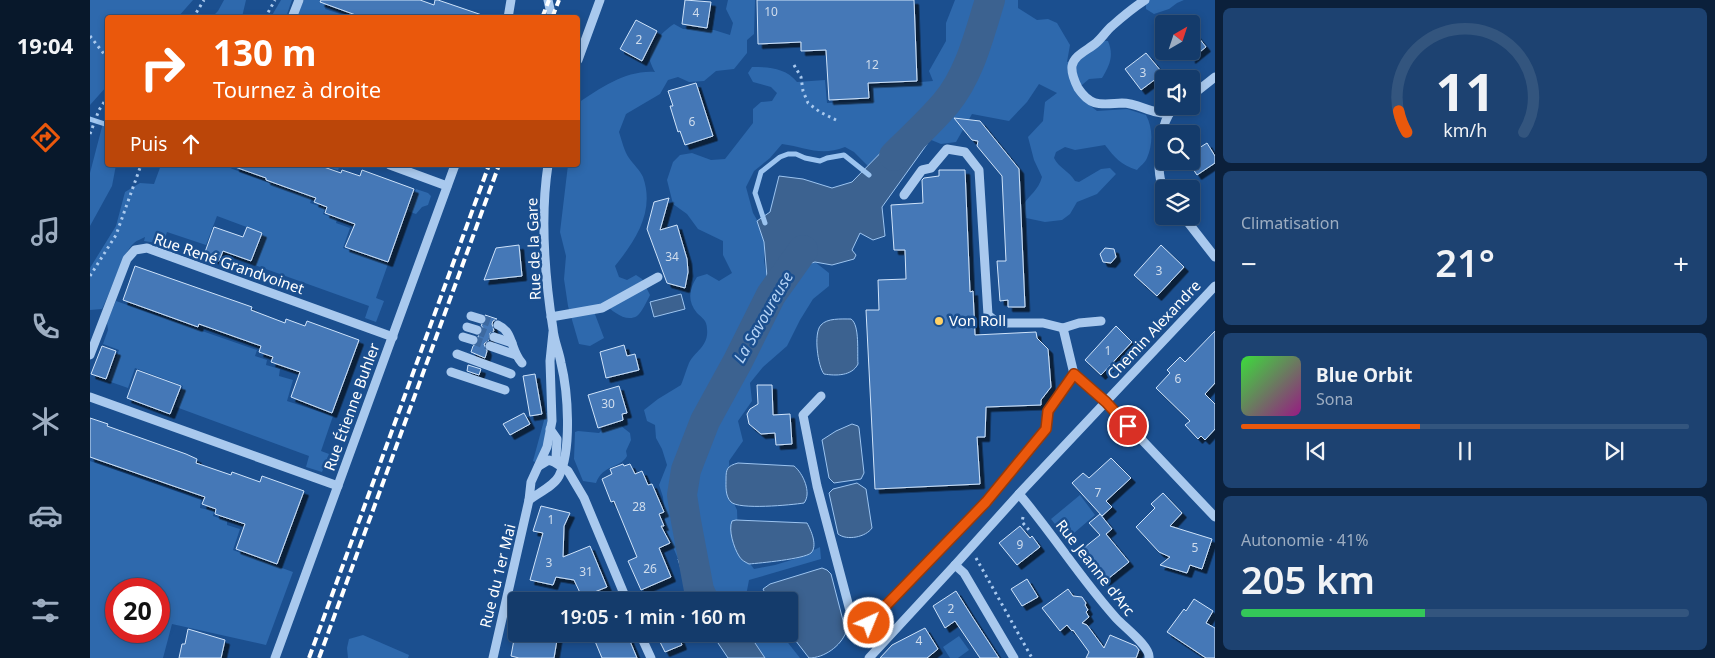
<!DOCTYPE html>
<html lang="fr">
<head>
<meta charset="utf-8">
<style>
	body { margin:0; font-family:"Noto Sans",sans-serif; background:#1d4271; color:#f1f3f6; height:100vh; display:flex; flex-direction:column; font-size:19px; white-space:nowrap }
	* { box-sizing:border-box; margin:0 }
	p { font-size:16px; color:#9dadc1 }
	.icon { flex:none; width:28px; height:28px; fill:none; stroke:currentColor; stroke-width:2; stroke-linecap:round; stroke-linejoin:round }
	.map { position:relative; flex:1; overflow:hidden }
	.panel { display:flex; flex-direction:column; gap:8px; padding:8px; background:#0b203b; width:500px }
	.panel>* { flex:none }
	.top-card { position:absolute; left:15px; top:15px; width:475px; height:152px; border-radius:5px; box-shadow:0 2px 8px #0003,0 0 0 1px #33557e; background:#ea580c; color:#fff; overflow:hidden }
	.needle { width:32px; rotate:39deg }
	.buttons { position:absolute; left:1065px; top:15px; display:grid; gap:10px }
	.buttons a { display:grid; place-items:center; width:45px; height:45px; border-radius:5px; background:#143b6b; box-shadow:0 2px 8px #0003,0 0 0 1px #33557e; font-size:25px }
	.speed { position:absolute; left:15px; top:578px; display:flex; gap:10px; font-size:25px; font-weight:700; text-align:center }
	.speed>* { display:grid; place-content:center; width:65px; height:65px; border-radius:50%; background:#143b6b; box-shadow:0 2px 8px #0003,0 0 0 1px #33557e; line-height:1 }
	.speed .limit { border:8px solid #d22; background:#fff; color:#111 }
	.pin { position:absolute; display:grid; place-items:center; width:42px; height:42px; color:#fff; margin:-21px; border:2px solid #fff; border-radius:50%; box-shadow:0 1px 5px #0007 }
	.me { position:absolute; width:55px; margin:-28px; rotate:44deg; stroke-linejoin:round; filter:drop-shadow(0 0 4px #0008) }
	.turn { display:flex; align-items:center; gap:18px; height:105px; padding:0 25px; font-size:22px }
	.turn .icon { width:65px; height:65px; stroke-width:2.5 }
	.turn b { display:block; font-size:35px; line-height:42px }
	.then { display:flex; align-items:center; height:48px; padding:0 25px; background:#0003; gap:10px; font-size:19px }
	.big { font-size:38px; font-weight:600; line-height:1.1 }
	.panel .tile { flex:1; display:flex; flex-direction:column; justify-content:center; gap:8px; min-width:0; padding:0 18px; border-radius:8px; background:#1d4271 }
	.panel .dial { align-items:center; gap:0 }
	.dial svg { height:130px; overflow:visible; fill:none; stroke:#33557e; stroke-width:7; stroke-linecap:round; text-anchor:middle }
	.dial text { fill:#f1f3f6; stroke:none }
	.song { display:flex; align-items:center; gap:15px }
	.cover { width:60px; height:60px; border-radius:8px; background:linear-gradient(135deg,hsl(120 70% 55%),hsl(310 70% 35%)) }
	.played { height:5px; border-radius:2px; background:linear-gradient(90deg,#ea580c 40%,#33557e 40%) }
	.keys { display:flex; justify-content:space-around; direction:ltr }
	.heat { display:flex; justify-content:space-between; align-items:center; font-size:28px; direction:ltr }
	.charge { height:8px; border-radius:4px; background:linear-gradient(90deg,#34c759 41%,#33557e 0) }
	.trip { position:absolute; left:418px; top:592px; width:290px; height:50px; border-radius:5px; background:#143b6b; box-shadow:0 2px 8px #0003,0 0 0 1px #33557e; font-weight:600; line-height:50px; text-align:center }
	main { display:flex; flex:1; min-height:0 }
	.tabs { display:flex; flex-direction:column; width:90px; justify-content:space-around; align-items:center; background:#08182b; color:#9dadc1 }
	.tabs .icon { width:35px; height:35px }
	.tabs .active { color:#ea580c }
	.tabs b { font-size:22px; color:#f1f3f6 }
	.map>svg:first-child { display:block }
	.green { fill:#2e69ad; fill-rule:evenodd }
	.water { fill:#3c6290; stroke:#9cc4f0 }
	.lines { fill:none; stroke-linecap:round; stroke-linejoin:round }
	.stream { stroke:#9cc4f0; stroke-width:5 }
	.river { stroke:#3c6290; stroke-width:30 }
	.building { fill:#4478b7; stroke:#cfe3fa; filter:url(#shadow) }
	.minor-tunnel { stroke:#3d69a0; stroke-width:9; stroke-dasharray:9 4.5; stroke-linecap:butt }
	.path { stroke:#a9c9ee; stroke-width:3; stroke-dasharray:2.5 4; stroke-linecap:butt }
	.minor { stroke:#a9c9ee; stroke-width:9 }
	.rail { stroke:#fff; stroke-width:4; stroke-dasharray:9 4; stroke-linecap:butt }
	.route-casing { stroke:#983908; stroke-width:12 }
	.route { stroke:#ea580c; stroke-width:9 }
	.poi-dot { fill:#ffd166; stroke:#1b4f8f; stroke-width:2 }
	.labels { text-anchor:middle; stroke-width:5; stroke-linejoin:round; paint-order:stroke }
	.number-label { font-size:12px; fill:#d0dded }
	.street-label { font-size:15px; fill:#fff; stroke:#1b4f8f }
	.poi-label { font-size:15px; fill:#fff; stroke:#1b4f8f; text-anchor:start }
	.water-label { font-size:16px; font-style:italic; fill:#b5d3f5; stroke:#1b4f8f }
</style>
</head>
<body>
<main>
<nav class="tabs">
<b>19:04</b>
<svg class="icon active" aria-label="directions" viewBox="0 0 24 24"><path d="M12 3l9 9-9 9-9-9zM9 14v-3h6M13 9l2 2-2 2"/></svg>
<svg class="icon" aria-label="music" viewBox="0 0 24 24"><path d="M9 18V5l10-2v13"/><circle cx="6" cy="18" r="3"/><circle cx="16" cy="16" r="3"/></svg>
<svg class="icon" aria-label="phone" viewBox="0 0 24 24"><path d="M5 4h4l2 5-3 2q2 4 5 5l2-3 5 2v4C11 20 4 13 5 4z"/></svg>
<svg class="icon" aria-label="climate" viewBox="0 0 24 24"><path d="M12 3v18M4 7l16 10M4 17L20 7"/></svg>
<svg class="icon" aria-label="car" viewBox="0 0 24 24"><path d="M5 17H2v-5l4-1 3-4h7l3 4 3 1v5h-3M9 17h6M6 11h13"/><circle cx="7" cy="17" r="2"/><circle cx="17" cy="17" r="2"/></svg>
<svg class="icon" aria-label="filters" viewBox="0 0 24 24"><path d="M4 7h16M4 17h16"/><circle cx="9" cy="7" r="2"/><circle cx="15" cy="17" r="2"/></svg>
</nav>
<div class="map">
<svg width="1125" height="658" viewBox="0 0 1125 658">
	<defs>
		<filter id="shadow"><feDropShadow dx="4.5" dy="4.5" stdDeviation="0" flood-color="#0009"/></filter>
	</defs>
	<rect width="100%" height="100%" fill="#1b4f8f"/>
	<g class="green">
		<polygon points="0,0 103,0 88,17 18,18 17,86 0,105"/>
		<polygon points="134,0 156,0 152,17 122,17 128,11"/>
		<polygon points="191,0 202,0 196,17 181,17"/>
		<polygon points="214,0 229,0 237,3 235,9 259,17 206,18"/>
		<path d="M638,0H665L664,34L657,40V53L644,69L626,71L614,81L599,82L588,77L578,80L570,94L536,114L529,132C532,141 534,151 539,158C543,164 550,170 553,177C565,211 546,240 525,266L529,277L537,280L546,275L552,279L560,295C557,301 552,312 547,316C536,323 522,311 515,304L503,309L514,338L500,346L489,344L478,306L474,279L476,256L470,232L478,165H488V103C511,88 536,70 565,72C563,69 561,64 560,61C558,46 573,31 584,24L593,29L624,30L640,35L643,23L636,9Z"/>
		<path d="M865,0H888V6L879,22L856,94L842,105L839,113L862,103L875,85L877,51L887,30L908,9L910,0H928V8L947,20L958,19L967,23L980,45L977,62L989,61L1012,41H1018C1024,55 1020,65 1012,78L999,79L986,90L988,96L1007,111L1037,109L1056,115C1063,128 1063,144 1057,158C1055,163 1050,166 1047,170C1031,165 1025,158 1015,145L985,150L975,147L966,152L964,158C969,168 979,171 985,181L989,182L1011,169L1020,168L1026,174L1007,194L987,202L980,214L972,220L955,222L936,218L933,205C940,194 948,191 952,177L944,160L938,137L953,121L955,102L967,93L949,84L937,102L919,121L882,114L866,142L851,144L834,137L831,121L812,131L778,166L764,152L755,147C730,157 716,147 692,144L680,158L664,171L656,187L663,213L670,225L674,242V261L677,277L694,286L713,265L725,262L739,273V286L723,299L710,320L697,346L673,367L660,383L662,401L648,421L653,441L639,461L641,497L647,510L648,537L653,554L664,569L685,565L708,558L730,547L731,559L659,580L655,601H624L613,589L610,574L611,562L588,559L576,530L573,497L569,485L577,465L572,449L566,438L565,425L557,421L554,410L568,399L591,385C594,378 596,370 599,363C605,351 619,346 617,329C617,320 612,318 607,313C597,301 599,289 607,277L617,274L629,281L642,273L633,255V241L608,229L597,214L583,204L577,180L583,162L590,155L602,153L621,160L635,159L663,123V109L671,102L682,101L687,93L681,87L663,82L658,73L662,67C679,67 696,68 707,82L735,80L737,103L781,101V86L843,81L839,71L856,41V23Z"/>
		<polygon points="1055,0 1094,0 1087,3 1079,9 1064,14 1056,9 1056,2"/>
		<polygon points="17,117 18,165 26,165 22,186 0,226 0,173 13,123"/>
		<path d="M71,165H132L209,194L219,165H250L248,170L234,166L220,203L235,208L233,214L247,219L246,223L260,228L253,248L298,264L286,298L294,301L286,322L275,318L279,306L162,264L173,233L127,216L116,245L77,232L73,244L54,241L55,237C52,239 47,240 44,243C33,252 20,294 12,309L0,310V268L26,226L35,192L50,183L64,184Z"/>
		<polygon points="326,189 338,193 341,196 338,205 332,207 326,214 317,211"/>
		<polygon points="26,301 167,350 165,356 177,360 176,365 190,369 189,376 203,380 197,401 243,416 231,451 239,454 232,472 216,467 219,456 86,407 93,386 45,368 38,388 18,381 29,350 13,344 18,330 17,322"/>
		<path d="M456,413H457C459,430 455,448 445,462L443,461Z"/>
		<path d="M531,426L540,433L541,440L536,451L537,456C530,469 513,464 506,483L493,481L484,459L485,432L488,431L509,433L514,428Z"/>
		<path d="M0,461L111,500L110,508L124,511L123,516L137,521V525L150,529L143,550L203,572L176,645L82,624L73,658H0ZM26,589H69V631H26Z"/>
		<polygon points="990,495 1005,515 977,539 961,519"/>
		<polygon points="659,634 691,634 710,658 675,658"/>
		<polygon points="273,635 319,655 318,658 258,658 257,648 259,639"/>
		<polygon points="869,636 879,650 868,658 860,658 853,647"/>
	</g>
	<g class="water">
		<polygon points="828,117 834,137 840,140 792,207 795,236 783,240 770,233 762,250 766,255 764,259 742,265 725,262 714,265 694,286 677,277 674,242 667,221 680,212 689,176 713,179 742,188 762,182 812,131"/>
		<polygon points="591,294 595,309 564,317 560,302"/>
		<path d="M761,319C770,325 767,353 768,364C762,376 746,376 734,374C728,367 723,333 731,325C737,318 751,319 761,319Z"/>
		<polygon points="762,424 768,426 769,428 774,473 771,479 744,483 739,478 732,440 746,431"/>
		<path d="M648,463L704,466C713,473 722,493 714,503C701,505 649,510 641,502C635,496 636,486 636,479C636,469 637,466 648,463Z"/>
		<path d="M767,483L776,489L782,528C776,537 757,541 748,534L739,493L743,489Z"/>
		<path d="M646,520L717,523C721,530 728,546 721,553C714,559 670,563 659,564C655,562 651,560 649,556C644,548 638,530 642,521Z"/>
		<path d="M588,559L611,562C609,585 612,584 624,601H604L597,588Z"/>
		<path d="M732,568L737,570L741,574L756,632C751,646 734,658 719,658L699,632V601H679L673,589L680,584Z"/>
		<polygon points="622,634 659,634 675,658 638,658"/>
	</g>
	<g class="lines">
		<g class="stream">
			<polyline points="0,119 18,125"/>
			<polyline points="675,223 665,193 671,172 690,157 698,154 706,154 715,158 730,161 737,158 754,155 779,175"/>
		</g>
		<g class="river">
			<path d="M804,156C821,139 840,122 856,103C880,74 889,35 900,0"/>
			<polyline points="614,601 609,590 596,521 592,495 596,470 615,421 648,361 681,295 713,250"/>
		</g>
	</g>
	<g class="building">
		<polygon points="231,0 330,0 344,5 345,0 348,0 392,15 392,18 274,18 230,2"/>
		<polygon points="595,0 621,2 617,28 592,24"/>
		<polygon points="667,0 824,0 827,81 778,83 779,98 739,100 736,50 711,51 711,42 668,44"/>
		<polygon points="546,20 567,31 552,61 530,49"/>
		<polygon points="1101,28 1116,47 1101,59"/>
		<polygon points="1056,53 1071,71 1065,76 1067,78 1051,90 1035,69"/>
		<polygon points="606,83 623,136 595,145 590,131 588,132 580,106 583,106 578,91"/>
		<polygon points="864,118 890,121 929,169 935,307 918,307 918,300 910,301 907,261 916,261 912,176 887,146 888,141 882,140"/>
		<polygon points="1117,143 1125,156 1125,163 1107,175 1101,166 1101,153"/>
		<polygon points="145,165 228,165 251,173 252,170 270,176 272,170 324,189 298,262 255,247 265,224 235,213 237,207 224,202 226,198 176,180 176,178 145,167"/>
		<polygon points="849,170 875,170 880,292 883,291 885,335 946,332 947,338 958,349 961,387 951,400 951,405 896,407 895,437 887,437 890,484 785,489 776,310 789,310 788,280 816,279 815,250 804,250 801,205 833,203 832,180 834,178 849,176"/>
		<polygon points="579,198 570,230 587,225 597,259 598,272 595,288 577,283 557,229 564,202"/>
		<polygon points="124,227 153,237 157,227 172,233 161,261 133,251 129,261 114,255"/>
		<polygon points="429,245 432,276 394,280 406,248"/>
		<polygon points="1071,245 1094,267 1067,296 1044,275"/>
		<polygon points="1015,248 1024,249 1026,257 1021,263 1013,262 1010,254"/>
		<polygon points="45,266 162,307 161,310 195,323 196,319 215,326 217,321 269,340 242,413 201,397 210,372 181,362 183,357 169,352 171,346 109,324 108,327 33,300"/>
		<polygon points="395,315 407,319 403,321 402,324 404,331 400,333 399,340 394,344 397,351 395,358 381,352 383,346 389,342 388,336 393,332 393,328 391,325 397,321"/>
		<polygon points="1026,326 1042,342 1011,375 995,360"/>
		<polygon points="1125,331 1125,383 1115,394 1125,404 1125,429 1115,440 1111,436 1108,439 1095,425 1100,421 1066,388 1080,373 1077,370 1090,357 1095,362"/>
		<polygon points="534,345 537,356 545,354 549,370 516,378 510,352"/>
		<polygon points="12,346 26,351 16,379 1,374"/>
		<polygon points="378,365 391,369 389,375 377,371"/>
		<polygon points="47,370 91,386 80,414 37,398"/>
		<polygon points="445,374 452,414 440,416 433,376"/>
		<polygon points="667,385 682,385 683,415 700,414 702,444 686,445 685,433 671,434 659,424 657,414 660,409 668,404"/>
		<polygon points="529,386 537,413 532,414 533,420 508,428 498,395"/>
		<polygon points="434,413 440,424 420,435 413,424"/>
		<polygon points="0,418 18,424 17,426 96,454 107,459 106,463 141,475 142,472 170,482 172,476 214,491 187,564 146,549 155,524 125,514 126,509 112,504 115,497 0,457"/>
		<polygon points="1021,458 1041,478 1016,501 1022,507 1012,516 982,483 993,473 999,478"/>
		<polygon points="533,464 534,466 540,464 545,474 552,471 558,485 562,484 574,512 569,514 574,526 571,526 580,543 569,548 581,577 551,590 538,561 547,557 524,501 521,502 512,479 522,474 520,469"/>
		<polygon points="1073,493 1092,513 1080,526 1122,539 1112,569 1100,565 1097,573 1070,565 1080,557 1069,552 1046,527 1065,508 1061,504"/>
		<polygon points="451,506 480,513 474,526 473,557 500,546 517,587 492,597 484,580 466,577 463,585 440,580 453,533 443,531"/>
		<polygon points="1010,514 1022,529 1016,534 1039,562 1014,582 990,551 1010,535 999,523"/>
		<polygon points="930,526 940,538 942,536 950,547 927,565 909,543"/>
		<polygon points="937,579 948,597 932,606 921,589"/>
		<polygon points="978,589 983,596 992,597 996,603 995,605 998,610 996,612 999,617 992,623 997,625 1014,648 1020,635 1046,646 1049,650 1046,658 996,658 999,652 983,630 982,631 977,625 970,631 952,608"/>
		<polygon points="866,591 883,618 909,658 890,658 865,621 855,628 843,606"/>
		<polygon points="1104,599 1123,611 1116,623 1125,628 1125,658 1116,658 1077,632 1094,609 1096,611"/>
		<polygon points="835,628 848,649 837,658 790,658 802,645"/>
		<polygon points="98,629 135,640 131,658 89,658 92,644 95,644"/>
		<polygon points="425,634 448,637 449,634 468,634 464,658 429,658 421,656"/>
		<polygon points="502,634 537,634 547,658 512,658"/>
		<polygon points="566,634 588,634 592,645 575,652"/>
	</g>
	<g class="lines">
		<g class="minor-tunnel">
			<polyline points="391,319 408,325"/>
			<polyline points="387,330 404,337"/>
			<polyline points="383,340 400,346"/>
		</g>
		<g class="path">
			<polyline points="103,18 114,0"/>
			<polyline points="175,18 185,0"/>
			<polyline points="0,36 18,59"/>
			<polyline points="704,65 711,77 713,91 718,103 730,112 746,120"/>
			<polyline points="0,134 9,110 18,96"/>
			<polyline points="0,276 26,235 51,165"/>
			<polyline points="933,517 932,522 939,530"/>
			<polyline points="886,558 942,658"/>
		</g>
		<g class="minor">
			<polyline points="458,0 462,18"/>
			<path d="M1055,0C1043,8 1032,17 1022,26C1016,31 1012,38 1006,43C998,50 984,55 982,66C981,74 985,82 988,88C1001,108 1012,104 1032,103C1049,103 1063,115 1080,113"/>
			<polyline points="202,18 209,0"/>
			<polyline points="418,18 421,0"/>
			<polyline points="488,60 510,0"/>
			<polyline points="1101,96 1125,77"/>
			<polyline points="300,165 357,186"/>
			<path d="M458,165C450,217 455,278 463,329C464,341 469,351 471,363C478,392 482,449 469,476C464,486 448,493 439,500L441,482L457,447L462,421L460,361L463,332"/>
			<path d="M1074,190C1065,172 1069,131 1079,114C1081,111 1086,109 1088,106"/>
			<polyline points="814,195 832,170 841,168 857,149 875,152 889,170 898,315 908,323 953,323 973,328 989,323 1011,321"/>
			<polyline points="1093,216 1125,257"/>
			<polyline points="381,316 391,319"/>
			<polyline points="461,317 512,308 568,277"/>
			<path d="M408,325C424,332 420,350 432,363"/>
			<polyline points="377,327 387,330"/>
			<polyline points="973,328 984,374 1016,402 1125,517"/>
			<polyline points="373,337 383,340"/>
			<polyline points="404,337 422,343"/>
			<polyline points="400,346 426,355"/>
			<polyline points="367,354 421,374"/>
			<polyline points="0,355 37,259 45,250 57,248 303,337"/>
			<polyline points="361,372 415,390"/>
			<polyline points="731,396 713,415 727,486 763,622 770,627 775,627 896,502 956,429 958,411 984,374"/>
			<polyline points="0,397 248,486"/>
			<polyline points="460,429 467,439 466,458 472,465"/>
			<polyline points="449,466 459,460 464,462 478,471 494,498 537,601"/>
			<path d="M929,494C963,534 991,579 1026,618C1034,627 1061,647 1059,658"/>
			<polyline points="865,565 874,573 924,658"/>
			<polyline points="550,634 561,658"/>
			<polyline points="185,658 365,165"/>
			<polyline points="403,658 439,500"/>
			<polyline points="779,658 865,565 929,494 1125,286"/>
		</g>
		<g class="rail">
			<polyline points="452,18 459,0"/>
			<polyline points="462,18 469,0"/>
			<polyline points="219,658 399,165"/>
			<polyline points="229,658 409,165"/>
		</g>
	</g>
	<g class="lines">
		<defs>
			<polyline id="route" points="779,623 896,502 956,429 958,411 984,374 1016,402 1038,426"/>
		</defs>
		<use href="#route" class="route-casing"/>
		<use href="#route" class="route"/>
	</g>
	<circle class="poi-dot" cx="849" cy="321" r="5"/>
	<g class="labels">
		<g class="number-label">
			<text x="681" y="16">10</text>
			<text x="606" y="17">4</text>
			<text x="549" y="44">2</text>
			<text x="782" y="69">12</text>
			<text x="1053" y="77">3</text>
			<text x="602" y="126">6</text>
			<text x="582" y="261">34</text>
			<text x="1069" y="275">3</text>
			<text x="1018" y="355">1</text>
			<text x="1088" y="383">6</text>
			<text x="518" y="408">30</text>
			<text x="1008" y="497">7</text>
			<text x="549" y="511">28</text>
			<text x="461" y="524">1</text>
			<text x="930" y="549">9</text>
			<text x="1105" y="552">5</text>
			<text x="459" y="567">3</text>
			<text x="560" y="573">26</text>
			<text x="496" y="576">31</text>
			<text x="861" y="613">2</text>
			<text x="829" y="645">4</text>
		</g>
		<g class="street-label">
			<text transform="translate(444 249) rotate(-92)" y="5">Rue de la Gare</text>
			<text transform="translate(139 264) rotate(19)" y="5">Rue René Grandvoinet</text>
			<text transform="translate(1064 330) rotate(-47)" y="5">Chemin Alexandre</text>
			<text transform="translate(262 407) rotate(-70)" y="5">Rue Étienne Buhler</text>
			<text transform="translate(1005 568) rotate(52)" y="5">Rue Jeanne d'Arc</text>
			<text transform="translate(408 576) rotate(-76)" y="5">Rue du 1er Mai</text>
		</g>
		<g class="poi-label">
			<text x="859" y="326">Von Roll</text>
		</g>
		<g class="water-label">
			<text transform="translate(673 317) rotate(-60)" y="6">La Savoureuse</text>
		</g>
	</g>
</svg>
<div class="buttons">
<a><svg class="needle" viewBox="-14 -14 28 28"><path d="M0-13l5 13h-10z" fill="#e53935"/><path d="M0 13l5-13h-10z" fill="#9dadc1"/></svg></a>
<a><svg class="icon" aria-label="sound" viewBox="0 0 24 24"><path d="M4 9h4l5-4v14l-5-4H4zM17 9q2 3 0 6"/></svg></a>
<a><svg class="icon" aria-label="search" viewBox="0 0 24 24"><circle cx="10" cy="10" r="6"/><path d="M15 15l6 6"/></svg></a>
<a><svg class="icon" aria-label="layers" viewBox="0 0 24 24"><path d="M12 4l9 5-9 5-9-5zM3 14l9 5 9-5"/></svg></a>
</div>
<div class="speed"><div class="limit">20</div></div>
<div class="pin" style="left:1038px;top:426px;background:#d93025"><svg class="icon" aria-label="arrive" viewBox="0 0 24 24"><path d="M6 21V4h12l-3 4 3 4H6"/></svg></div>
<svg class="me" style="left:779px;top:623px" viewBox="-20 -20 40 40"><circle r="17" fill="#ea580c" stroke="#fff" stroke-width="3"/><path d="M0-11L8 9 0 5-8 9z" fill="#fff"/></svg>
<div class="trip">19:05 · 1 min · 160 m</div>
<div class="top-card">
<div class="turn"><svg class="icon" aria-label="right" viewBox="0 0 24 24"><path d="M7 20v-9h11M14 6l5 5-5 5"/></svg><div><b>130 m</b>Tournez à droite</div></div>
<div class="then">Puis<svg class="icon" aria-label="ahead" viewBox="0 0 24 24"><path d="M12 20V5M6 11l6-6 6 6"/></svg></div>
</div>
</div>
<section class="panel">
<div class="tile dial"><svg viewBox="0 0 100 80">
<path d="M14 69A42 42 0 1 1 86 69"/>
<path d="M14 69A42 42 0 0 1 9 56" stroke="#ea580c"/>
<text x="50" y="56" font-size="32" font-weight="700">11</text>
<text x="50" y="72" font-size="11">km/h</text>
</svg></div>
<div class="tile"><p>Climatisation</p>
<div class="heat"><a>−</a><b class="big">21°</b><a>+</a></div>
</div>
<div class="tile">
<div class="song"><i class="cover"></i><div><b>Blue Orbit</b><p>Sona</p></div></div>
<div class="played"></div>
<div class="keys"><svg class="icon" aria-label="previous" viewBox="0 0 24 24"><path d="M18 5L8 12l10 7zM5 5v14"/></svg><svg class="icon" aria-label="pause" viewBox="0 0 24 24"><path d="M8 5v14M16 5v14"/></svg><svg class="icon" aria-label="next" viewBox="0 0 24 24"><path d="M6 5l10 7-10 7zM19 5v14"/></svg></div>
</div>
<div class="tile"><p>Autonomie · 41%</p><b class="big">205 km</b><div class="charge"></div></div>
</section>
</main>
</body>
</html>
